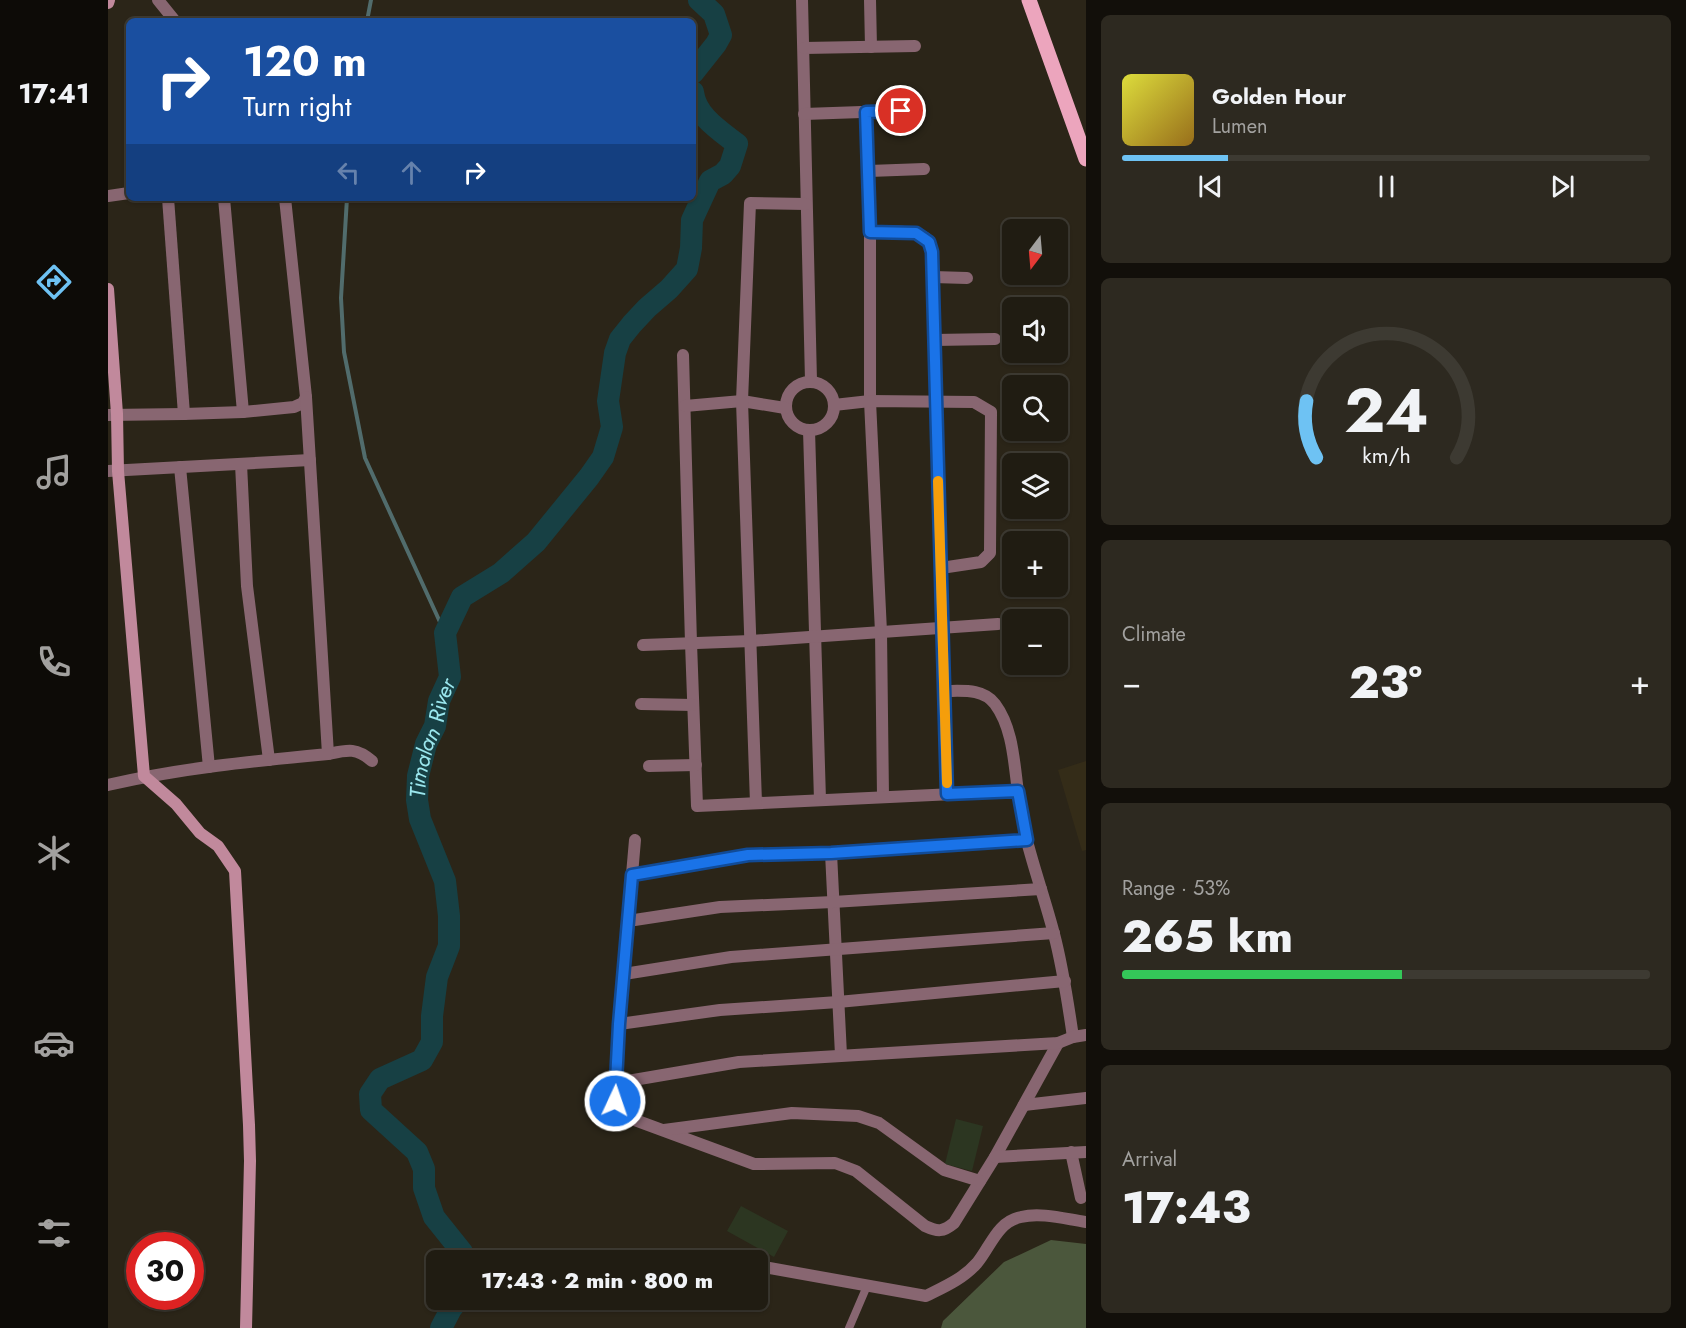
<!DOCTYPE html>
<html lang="en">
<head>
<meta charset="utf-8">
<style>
	body { margin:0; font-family:Jost,sans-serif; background:#2d2920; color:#f1f3f6; height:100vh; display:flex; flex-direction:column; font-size:22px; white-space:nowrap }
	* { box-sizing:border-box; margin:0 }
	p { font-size:20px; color:#a2a19f }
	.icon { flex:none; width:33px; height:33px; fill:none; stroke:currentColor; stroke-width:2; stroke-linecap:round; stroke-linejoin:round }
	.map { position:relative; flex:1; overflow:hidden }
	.panel { display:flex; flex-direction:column; gap:15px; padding:15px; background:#120f0a; width:600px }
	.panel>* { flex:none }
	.hud { position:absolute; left:18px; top:18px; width:570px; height:183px; border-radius:9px; box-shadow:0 2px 4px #0004,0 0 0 2px #3d3a32; background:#1a4fa0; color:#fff; overflow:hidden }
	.needle { width:39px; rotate:196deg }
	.tools { position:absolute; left:894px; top:219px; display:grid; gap:12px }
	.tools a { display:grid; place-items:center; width:66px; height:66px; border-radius:9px; background:#201c12; box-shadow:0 2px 4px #0004,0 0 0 2px #3d3a32; font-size:30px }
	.speed { position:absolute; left:18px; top:1232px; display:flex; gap:12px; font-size:30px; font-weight:700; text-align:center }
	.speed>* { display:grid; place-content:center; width:78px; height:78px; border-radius:50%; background:#201c12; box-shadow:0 2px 4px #0004,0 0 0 2px #3d3a32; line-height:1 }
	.speed .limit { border:9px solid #d22; background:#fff; color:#111 }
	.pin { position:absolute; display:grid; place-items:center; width:51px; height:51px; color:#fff; margin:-26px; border:3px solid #fff; border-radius:50%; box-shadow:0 2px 6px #0007 }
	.me { position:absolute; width:66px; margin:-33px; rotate:3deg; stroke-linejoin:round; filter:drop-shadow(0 0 4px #0008) }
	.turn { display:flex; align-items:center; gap:21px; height:126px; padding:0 18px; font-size:27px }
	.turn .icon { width:78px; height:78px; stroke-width:2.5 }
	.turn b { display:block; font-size:42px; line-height:51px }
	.lanes { display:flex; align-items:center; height:57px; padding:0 18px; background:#0003; justify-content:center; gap:30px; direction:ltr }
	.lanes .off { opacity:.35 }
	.big { font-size:45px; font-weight:800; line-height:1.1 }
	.panel .tile { flex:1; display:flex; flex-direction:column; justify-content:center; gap:9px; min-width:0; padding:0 21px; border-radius:9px; background:#2d2920 }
	.panel .dial { align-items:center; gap:0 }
	.dial svg { height:156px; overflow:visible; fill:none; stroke:#3d3a32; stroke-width:7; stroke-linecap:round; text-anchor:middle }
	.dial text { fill:#f1f3f6; stroke:none }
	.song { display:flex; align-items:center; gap:18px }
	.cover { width:72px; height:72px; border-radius:9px; background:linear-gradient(135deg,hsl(60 70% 55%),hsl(40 70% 35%)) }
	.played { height:6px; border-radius:3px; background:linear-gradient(90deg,#6ec2f3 20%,#3d3a32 20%) }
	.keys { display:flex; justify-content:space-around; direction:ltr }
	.heat { display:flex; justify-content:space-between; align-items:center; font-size:33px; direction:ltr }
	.charge { height:9px; border-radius:4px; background:linear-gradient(90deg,#34c759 53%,#3d3a32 0) }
	.trip { position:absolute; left:318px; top:1250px; width:342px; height:60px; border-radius:9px; background:#201c12; box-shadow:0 2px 4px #0004,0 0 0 2px #3d3a32; font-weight:800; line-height:60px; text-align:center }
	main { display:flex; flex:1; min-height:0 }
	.tab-bar { display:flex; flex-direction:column; width:108px; justify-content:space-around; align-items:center; background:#0d0b07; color:#a2a19f }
	.tab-bar .icon { width:42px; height:42px }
	.tab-bar .on { color:#6ec2f3 }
	.tab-bar b { font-size:27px; color:#f1f3f6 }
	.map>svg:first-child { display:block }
	.built { fill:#342c18 }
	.green { fill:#2c3621 }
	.forest { fill:#4b573c }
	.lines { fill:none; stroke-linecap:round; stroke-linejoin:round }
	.stream { stroke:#516c6c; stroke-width:4 }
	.river { stroke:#174044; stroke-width:22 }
	.lane { stroke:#886671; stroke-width:8 }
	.street { stroke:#886671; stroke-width:12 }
	.secondary { stroke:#c1899c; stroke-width:12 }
	.primary { stroke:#eca5bd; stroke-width:15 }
	.route-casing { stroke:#114b97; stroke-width:15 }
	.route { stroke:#1a73e8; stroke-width:10 }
	.slow { stroke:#f59e0b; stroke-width:10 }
	.labels { text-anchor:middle; stroke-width:6; stroke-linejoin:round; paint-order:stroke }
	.water-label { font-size:22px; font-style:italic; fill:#9be7ee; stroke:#110f09 }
</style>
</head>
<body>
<main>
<nav class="tab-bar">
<b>17:41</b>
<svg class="icon on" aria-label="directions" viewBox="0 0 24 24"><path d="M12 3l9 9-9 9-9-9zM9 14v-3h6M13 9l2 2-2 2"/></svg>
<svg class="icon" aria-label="music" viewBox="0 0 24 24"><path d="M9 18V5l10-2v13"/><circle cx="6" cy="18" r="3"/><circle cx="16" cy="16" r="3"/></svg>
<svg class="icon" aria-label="phone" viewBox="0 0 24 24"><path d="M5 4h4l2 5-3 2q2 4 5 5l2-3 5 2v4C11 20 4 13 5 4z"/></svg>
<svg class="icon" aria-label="climate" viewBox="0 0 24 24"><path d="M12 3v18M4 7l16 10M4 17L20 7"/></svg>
<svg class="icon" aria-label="car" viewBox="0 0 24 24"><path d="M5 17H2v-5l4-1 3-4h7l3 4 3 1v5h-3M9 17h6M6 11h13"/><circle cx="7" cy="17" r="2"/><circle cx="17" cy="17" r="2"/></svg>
<svg class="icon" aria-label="filters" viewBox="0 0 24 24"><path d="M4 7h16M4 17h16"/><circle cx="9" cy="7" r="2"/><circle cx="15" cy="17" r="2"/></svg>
</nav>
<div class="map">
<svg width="978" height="1328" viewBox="0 0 978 1328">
	<rect width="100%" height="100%" fill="#2b2518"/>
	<polygon class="built" points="978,761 978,850 974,851 950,770"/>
	<g class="green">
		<polygon points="848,1119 875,1126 864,1171 837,1164"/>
		<polygon points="633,1206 680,1231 666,1257 619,1231"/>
	</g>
	<polygon class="forest" points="943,1240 978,1244 978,1328 833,1328 835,1321 896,1262"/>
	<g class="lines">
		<g class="stream">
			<polyline points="259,21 263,0"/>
			<polyline points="239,198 233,298 236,352 257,458 337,633"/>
		</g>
		<g class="river">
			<polyline points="585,73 608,44 613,35 606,14 591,0"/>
			<path id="s1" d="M356,1260L354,1252L326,1217L316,1188V1169L309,1152L263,1110L262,1094L272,1079L314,1060L324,1042V1016L329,977L341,946V916L337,881L312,819L309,800L310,776L318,744L327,726L331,701L342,677L337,633L354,597L393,573L428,542L481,477L495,457L504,427L500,401L507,353L512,339L524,324L539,308L561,289L579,269L583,248L584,220L602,181L615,174L622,166L629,144C611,130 588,116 585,92"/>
			<polyline points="333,1328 343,1309 351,1299"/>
		</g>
		<polyline class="lane" points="741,1328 759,1286"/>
		<g class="street">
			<polyline points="50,0 67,21"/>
			<polyline points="694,0 703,381"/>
			<polyline points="762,0 763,47"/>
			<polyline points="696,48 807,46"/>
			<polyline points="758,112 762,210 762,401 773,632 775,797"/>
			<polyline points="696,114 811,110"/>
			<polyline points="761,171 816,169"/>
			<polyline points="0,196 21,193"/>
			<polyline points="60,198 76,414"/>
			<polyline points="116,198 135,412"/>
			<path d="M762,232C777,232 814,228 822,243C823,246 823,249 824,252L839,794"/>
			<polyline points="825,277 859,278"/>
			<polyline points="826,340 887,339"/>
			<polyline points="575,355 583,643 589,806 910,791"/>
			<circle cx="702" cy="406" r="24"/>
			<polyline points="726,405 762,401 866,402 883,412 882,553 873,562 833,568"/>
			<polyline points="577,406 634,401 677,408"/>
			<polyline points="0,415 76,414 135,412 186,407 195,403 198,397 177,198"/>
			<polyline points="701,430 712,800"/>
			<polyline points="133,464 139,586 161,760"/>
			<polyline points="72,467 101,767"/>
			<polyline points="0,471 202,460"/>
			<polyline points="535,645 643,641 890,624"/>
			<path d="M836,691C854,691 875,688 887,704C905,728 906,763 910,792C913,808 915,825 919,841C927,872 938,903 946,934C955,968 960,1003 965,1037"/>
			<polyline points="533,704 585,705"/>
			<path d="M220,754C239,750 248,747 264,761"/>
			<polyline points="541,766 588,765"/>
			<path d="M0,785C72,768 146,761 220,754L198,397"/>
			<polyline points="648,803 634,401 642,203 698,204"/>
			<path d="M527,840L511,1024L507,1101L510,1110L516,1116L646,1164L727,1163L748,1171L817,1226C830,1232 835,1232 846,1223L887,1157L950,1043"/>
			<polyline points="723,853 733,1055"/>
			<polyline points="524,875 640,855 723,853 919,840"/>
			<polyline points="520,921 612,907 725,902 933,889"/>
			<polyline points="516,974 623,957 946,933"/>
			<polyline points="511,1024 612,1010 730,1002 957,981"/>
			<polyline points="508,1083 631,1062 950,1043 965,1037 978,1035"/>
			<polyline points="916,1105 978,1098"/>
			<polyline points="556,1130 684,1113 750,1116 771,1123 836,1170 872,1181"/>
			<polyline points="963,1152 973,1198"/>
			<polyline points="887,1157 978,1152"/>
			<path d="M650,1266L818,1296C836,1287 855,1279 869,1263C883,1246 889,1222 913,1217C933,1212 957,1219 978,1222"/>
		</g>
		<g class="secondary">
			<polyline points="0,3 1,0"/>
			<polyline points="0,289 9,414 10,471 36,776 68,804 92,833 110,846 127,871 141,1125 142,1161 138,1328"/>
		</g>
		<polyline class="primary" points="921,0 978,159"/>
	</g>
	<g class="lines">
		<defs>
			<polyline id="route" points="507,1101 511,1024 524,875 640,855 723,853 919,840 910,791 839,794 824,252 821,242 808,233 762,232 758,112 793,111"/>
		</defs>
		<use href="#route" class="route-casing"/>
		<use href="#route" class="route"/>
		<polyline class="slow" points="830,481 839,783"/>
	</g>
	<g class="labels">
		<g class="water-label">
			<text dy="8" stroke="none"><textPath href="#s1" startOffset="598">Timalan River</textPath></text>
		</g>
	</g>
</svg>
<div class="tools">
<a><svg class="needle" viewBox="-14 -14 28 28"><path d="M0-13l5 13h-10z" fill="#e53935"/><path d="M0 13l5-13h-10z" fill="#a2a19f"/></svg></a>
<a><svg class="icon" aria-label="sound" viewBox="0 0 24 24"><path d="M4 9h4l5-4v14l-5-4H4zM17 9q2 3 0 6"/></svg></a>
<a><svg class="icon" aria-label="search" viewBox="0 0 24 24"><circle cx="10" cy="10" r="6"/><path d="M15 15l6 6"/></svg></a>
<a><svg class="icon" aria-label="layers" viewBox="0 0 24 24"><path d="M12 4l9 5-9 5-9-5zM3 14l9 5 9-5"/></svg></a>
<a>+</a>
<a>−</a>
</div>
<div class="speed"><div class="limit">30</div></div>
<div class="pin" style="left:793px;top:111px;background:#d93025"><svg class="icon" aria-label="arrive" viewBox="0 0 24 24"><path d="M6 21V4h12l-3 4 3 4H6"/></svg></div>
<svg class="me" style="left:507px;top:1101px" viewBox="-20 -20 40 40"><circle r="17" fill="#1a73e8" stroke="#fff" stroke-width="3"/><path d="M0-11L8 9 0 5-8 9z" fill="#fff"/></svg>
<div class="trip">17:43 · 2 min · 800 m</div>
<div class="hud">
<div class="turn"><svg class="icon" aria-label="right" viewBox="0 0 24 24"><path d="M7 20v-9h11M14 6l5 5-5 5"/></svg><div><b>120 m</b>Turn right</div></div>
<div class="lanes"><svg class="icon off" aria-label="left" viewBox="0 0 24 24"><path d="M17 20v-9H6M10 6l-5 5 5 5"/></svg><svg class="icon off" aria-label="ahead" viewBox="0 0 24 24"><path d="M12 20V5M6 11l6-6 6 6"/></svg><svg class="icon" aria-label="right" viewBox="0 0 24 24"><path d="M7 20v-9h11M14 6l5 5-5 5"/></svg></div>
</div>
</div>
<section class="panel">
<div class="tile">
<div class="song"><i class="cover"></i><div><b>Golden Hour</b><p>Lumen</p></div></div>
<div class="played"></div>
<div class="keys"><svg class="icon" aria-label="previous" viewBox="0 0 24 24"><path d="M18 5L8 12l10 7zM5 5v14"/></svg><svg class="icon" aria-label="pause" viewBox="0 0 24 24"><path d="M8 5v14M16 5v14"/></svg><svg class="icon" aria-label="next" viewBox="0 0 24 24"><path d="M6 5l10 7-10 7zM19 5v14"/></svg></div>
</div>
<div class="tile dial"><svg viewBox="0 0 100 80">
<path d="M14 69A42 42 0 1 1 86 69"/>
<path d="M14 69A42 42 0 0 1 9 40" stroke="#6ec2f3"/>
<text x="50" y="56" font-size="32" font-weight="700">24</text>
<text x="50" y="72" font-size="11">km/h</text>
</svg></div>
<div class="tile"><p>Climate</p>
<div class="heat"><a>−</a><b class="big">23°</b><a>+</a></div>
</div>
<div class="tile"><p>Range · 53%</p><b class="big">265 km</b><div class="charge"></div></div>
<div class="tile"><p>Arrival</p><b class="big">17:43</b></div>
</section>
</main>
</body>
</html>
